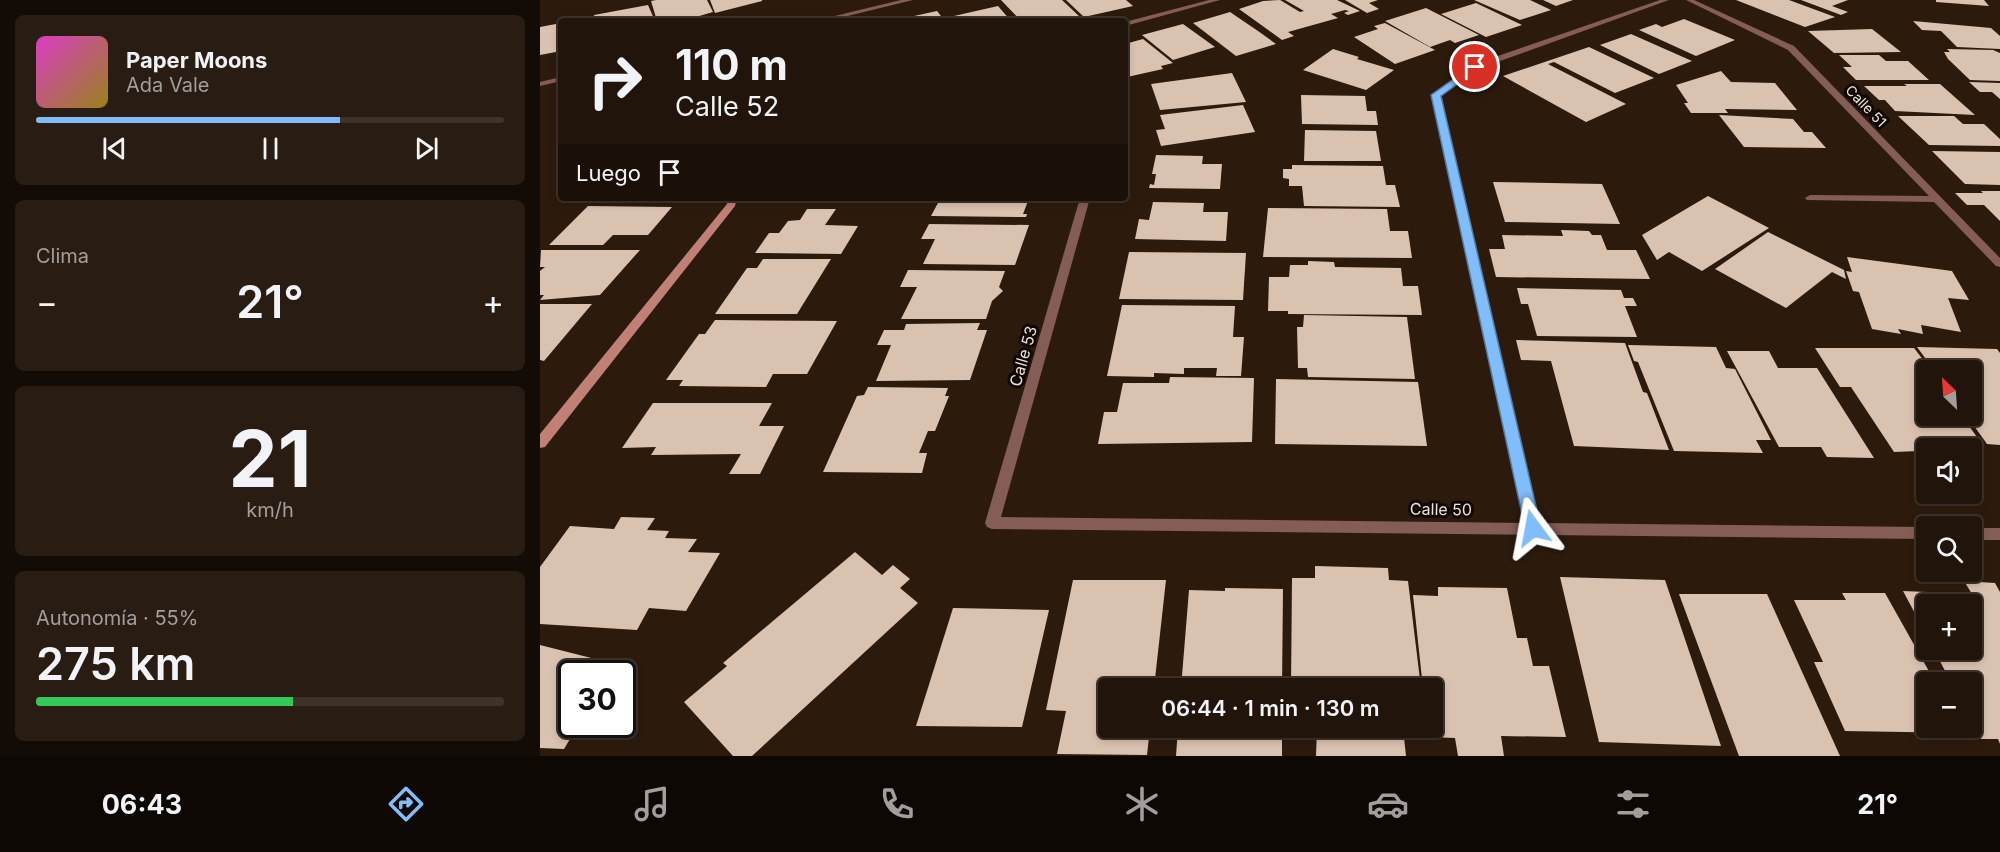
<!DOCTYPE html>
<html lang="es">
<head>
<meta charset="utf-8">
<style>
	body { margin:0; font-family:Inter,sans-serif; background:#291d13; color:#f1f3f6; height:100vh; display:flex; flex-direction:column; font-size:22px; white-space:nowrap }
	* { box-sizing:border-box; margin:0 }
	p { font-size:20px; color:#a29e9c }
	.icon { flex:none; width:33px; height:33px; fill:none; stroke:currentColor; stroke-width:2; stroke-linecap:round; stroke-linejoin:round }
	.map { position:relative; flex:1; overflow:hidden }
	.drawer { display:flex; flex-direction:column; gap:15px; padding:15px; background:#120b06; width:540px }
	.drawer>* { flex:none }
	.hud { position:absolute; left:18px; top:18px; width:570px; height:183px; border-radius:6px; box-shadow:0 3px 9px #0003,0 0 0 2px #3e332b; background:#21140a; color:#f1f3f6; overflow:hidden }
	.needle { width:39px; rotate:335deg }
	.buttons { position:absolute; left:1376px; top:360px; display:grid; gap:12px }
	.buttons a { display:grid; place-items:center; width:66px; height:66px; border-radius:6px; background:#21140a; box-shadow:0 3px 9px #0003,0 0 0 2px #3e332b; font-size:30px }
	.speed { position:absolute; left:18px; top:660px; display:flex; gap:12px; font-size:30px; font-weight:700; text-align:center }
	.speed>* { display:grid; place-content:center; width:78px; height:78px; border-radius:50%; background:#21140a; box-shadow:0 3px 9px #0003,0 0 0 2px #3e332b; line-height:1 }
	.speed .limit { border:3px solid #111; border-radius:9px; background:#fff; color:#111 }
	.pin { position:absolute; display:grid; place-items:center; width:51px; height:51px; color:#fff; margin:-26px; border:3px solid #fff; border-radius:50%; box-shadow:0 2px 6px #0007 }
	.me { position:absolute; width:66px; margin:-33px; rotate:347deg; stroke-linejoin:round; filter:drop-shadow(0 0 4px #0008) }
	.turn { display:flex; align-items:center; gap:21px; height:126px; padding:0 18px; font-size:27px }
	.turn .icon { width:78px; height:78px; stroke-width:2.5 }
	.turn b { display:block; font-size:42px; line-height:51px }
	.then { display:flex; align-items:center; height:57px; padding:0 18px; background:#0003; gap:12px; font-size:22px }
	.big { font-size:45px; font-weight:600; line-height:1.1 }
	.drawer .card { flex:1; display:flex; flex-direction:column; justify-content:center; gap:9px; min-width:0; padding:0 21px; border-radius:9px; background:#291d13 }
	.drawer .dial { align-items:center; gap:0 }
	.dial b { font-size:78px; line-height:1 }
	.song { display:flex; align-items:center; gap:18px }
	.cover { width:72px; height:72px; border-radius:9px; background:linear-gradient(135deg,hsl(310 70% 55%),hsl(50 70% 35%)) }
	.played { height:6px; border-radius:3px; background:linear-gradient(90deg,#81bdfa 65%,#3e332b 65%) }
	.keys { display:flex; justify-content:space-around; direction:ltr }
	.heat { display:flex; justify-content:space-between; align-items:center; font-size:33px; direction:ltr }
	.charge { height:9px; border-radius:4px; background:linear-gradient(90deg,#34c759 55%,#3e332b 0) }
	.trip { position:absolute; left:558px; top:678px; width:345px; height:60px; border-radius:6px; background:#21140a; box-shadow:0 3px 9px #0003,0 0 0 2px #3e332b; font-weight:600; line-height:60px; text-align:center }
	.menu { display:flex; height:96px; justify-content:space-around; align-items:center; background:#0d0804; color:#a29e9c }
	.menu .icon { width:42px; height:42px }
	.menu .selected { color:#81bdfa }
	.menu b { font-size:27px; color:#f1f3f6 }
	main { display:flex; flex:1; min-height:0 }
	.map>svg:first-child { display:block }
	.building { fill:#dac2b1 }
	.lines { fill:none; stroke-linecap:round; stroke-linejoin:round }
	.street { fill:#855d57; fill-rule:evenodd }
	.secondary { fill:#c08076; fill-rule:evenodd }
	.route { fill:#81bdfa; stroke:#547ba2; stroke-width:1.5 }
	.labels { text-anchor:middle; stroke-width:6; stroke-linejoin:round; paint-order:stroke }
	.far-street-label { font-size:14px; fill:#ede0d8; stroke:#0f0703 }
	.street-label { font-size:16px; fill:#ede0d8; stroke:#0f0703 }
</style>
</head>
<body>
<main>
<section class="drawer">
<div class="card">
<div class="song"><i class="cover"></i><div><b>Paper Moons</b><p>Ada Vale</p></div></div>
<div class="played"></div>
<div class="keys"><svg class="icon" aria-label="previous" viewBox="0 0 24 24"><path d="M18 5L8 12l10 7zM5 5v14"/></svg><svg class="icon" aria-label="pause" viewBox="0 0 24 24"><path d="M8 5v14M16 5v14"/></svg><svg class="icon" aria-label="next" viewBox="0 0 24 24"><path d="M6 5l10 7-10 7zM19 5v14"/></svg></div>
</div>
<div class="card"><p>Clima</p>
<div class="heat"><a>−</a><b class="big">21°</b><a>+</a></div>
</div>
<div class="card dial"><b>21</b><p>km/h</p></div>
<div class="card"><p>Autonomía · 55%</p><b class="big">275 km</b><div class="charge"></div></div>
</section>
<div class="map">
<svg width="1460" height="756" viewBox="0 0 1460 756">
	<rect width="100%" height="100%" fill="#2c1b0d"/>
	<g class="building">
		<polygon points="116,0 167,0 173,12 142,21 117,21 111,1"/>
		<polygon points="170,0 222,0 222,1 175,13"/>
		<polygon points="461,0 522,0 540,17 525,21 481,21"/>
		<polygon points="526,0 586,0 593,6 544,17"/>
		<polygon points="740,0 760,12 764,11 745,0 797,0 820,11 808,15 804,13 809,11 805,10 791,14 798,18 748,32 754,36 742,40 699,9 723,1"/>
		<polygon points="805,0 838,0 829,3 839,9 827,13"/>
		<polygon points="934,0 990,0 1011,10 980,20"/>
		<polygon points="1003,0 1033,0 1016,6"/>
		<polygon points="1196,0 1249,0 1295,17 1265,27"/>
		<polygon points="1261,0 1308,0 1292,6 1308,12 1301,15"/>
		<polygon points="1396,0 1444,0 1449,6 1396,2"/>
		<polygon points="936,3 982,25 946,37 901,14"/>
		<polygon points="108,5 115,21 55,21 54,15"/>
		<polygon points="458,6 471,21 418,21 414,16"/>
		<polygon points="886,8 939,35 915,43 910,40 890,47 845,21"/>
		<polygon points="397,11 405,21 356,21 356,20"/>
		<polygon points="690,12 718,31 736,44 696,56 653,23"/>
		<polygon points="1144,19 1195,40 1156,56 1099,30 1116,24 1122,27"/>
		<polygon points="1373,21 1451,28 1460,36 1460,49 1417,47 1401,31 1382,30"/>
		<polygon points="21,23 21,51 0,55 0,27"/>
		<polygon points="845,23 895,50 855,64 814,37 838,29 834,26"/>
		<polygon points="643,24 675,47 633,60 602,35"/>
		<polygon points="1332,29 1361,52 1294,53 1268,31"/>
		<polygon points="1091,34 1152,61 1119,74 1060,45"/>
		<polygon points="603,39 633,63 621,66 623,69 587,77 585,44"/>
		<polygon points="1049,47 1114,78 1075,93 1014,62 1008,64 1086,104 1046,122 963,76"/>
		<polygon points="793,49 819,57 817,59 854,70 826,90 763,70"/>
		<polygon points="1407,49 1453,50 1460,53 1460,81 1430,80 1408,59 1404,52 1410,52"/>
		<polygon points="1299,55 1339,55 1346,61 1368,61 1389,80 1316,80 1303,67 1312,67"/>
		<polygon points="1181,71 1191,82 1235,83 1257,110 1185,109 1188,113 1151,113 1144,103 1148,103 1136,85"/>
		<polygon points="692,73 706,102 620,110 611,84"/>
		<polygon points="1429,82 1460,83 1460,99 1452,92 1440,92"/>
		<polygon points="1364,84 1400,84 1435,115 1355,111 1345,100 1339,100 1324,86 1367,86"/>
		<polygon points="761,95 825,96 827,111 836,111 838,125 762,124"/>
		<polygon points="703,105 715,132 621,146 616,130 625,129 620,115"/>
		<polygon points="1179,115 1253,119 1264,132 1272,132 1286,148 1204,147"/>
		<polygon points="1358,116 1414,116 1423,124 1444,124 1460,139 1460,146 1389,145"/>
		<polygon points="765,130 836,131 841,161 764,161"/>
		<polygon points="1392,151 1460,152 1460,185 1425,184"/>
		<polygon points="616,155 663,156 662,164 682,164 680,189 609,188 610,184 614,185 616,174 612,174"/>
		<polygon points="752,165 843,166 846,185 855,185 860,207 764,206 762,186 749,186 749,179 743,178 743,169 752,169"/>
		<polygon points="953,182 1062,184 1080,224 965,222"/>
		<polygon points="1441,191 1460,191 1460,221 1444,205 1427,205 1415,193 1443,193"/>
		<polygon points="1168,196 1229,228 1162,271 1129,252 1117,260 1102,235"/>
		<polygon points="397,198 493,198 488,201 483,214 487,214 486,217 391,216 399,201 395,201"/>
		<polygon points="613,202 664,203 663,212 688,212 686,241 595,239 599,219 609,220"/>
		<polygon points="48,206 132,207 108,235 73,235 63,245 9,245"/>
		<polygon points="728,208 847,209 850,231 868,231 872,258 723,257"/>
		<polygon points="267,209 296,209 285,225 318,226 301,254 215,253 229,233 239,233 248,221 260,220"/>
		<polygon points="389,224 489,225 475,265 383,264 395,239 381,239"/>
		<polygon points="1021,230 1049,231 1052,235 1061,235 1067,250 1096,250 1110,279 956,277 949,249 965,249 962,235 1023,236"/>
		<polygon points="1228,232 1304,270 1306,279 1292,272 1246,308 1175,269"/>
		<polygon points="100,250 60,295 0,300 4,295 0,295 0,271 5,267 0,267 1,250"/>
		<polygon points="589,252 706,253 703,300 579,299"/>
		<polygon points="1307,257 1412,271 1429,300 1408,298 1421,332 1381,325 1383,334 1358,329 1361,334 1332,329 1319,292 1313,291 1306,271 1312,272"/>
		<polygon points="223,259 291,259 257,314 175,314 207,268 217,268"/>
		<polygon points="768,261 794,262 795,267 861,268 863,286 878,286 882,315 748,314 748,311 728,311 729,277 749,277 750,265 768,265"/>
		<polygon points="368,270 465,271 459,287 463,291 452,301 446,319 361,319 377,287 360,287"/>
		<polygon points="977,288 1081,290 1084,298 1093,298 1097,306 1085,306 1097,337 997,336 988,304 981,304"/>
		<polygon points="0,304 52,304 4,361 0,360"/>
		<polygon points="582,305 695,306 693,337 704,337 701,376 676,376 677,368 644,368 644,374 614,373 614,377 567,376"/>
		<polygon points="764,315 867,317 875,379 768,377 767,368 758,368 757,327 763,327"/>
		<polygon points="175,320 297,321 267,374 233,374 226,387 139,386 143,380 126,380 159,334 165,334"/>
		<polygon points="440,323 437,330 447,330 430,380 336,381 351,345 337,345 344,330 364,330 366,324"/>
		<polygon points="976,340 1085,343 1103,392 1107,393 1129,450 1034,446 1011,361 981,360"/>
		<polygon points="1088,345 1176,347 1186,368 1195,369 1231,440 1216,440 1223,453 1134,451 1098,362 1094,361"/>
		<polygon points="1377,347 1457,349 1460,353 1460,445 1447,444 1427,416 1431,416 1431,370 1394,370"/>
		<polygon points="1275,348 1374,348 1391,370 1386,370 1386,378 1383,378 1386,382 1386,416 1411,416 1419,426 1429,426 1442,444 1432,444 1440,453 1434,453 1437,458 1431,458 1431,448 1386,448 1386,458 1379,451 1354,452 1311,387 1300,387"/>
		<polygon points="1187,351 1229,351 1238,368 1277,368 1334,458 1287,457 1281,447 1239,447"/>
		<polygon points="630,377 714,378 712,442 558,444 564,412 577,412 583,383 629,383"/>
		<polygon points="736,379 878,382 887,446 735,444"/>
		<polygon points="328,387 408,388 405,396 409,396 395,431 388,431 379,453 387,453 382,473 283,472 317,396 324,395"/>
		<polygon points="113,403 232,403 219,426 244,426 220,474 189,474 201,454 111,455 116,447 82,448"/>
		<polygon points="81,517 115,518 107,530 129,531 125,538 157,539 148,552 180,553 146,611 109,608 97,630 0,624 0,567 30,526 74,529"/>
		<polygon points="315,552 342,575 353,565 370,579 360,588 378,603 212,756 193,756 144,702 187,666 183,663"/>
		<polygon points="775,566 848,568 849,580 868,581 881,688 751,688 752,578 775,578"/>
		<polygon points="1020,577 1125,580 1181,746 1059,742"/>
		<polygon points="533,580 626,580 614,688 568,688 568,728 610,728 607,755 517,754 526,711 506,710"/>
		<polygon points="1424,581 1455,583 1460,592 1460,744 1458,739 1441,739 1431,720 1431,682 1411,682 1394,650 1431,650 1431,604 1386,604 1386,634 1363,591 1432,594"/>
		<polygon points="898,587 967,588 977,638 987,638 993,666 1009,666 1026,737 961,736 964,756 918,756 915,738 888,737 887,728 892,728 892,688 883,688 873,595 898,596"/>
		<polygon points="685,588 743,589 742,688 641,688 649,590 685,591"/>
		<polygon points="1302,593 1345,593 1395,682 1386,682 1386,728 1420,728 1423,733 1305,731 1274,662 1283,662 1254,600 1306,600"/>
		<polygon points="1139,594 1227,594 1300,756 1199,756"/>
		<polygon points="413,608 509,610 482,727 376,726"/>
		<polygon points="0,645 75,664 69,674 32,674 32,724 39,724 24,749 0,748"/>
		<polygon points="638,728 742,728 742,756 636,756"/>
		<polygon points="777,728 863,728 866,756 776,756"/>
	</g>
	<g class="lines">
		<g class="street">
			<polygon points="361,0 373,0 287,21 274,21"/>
			<polygon points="669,0 680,0 585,26 585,22"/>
			<polygon points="1120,0 1129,0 938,69 900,96 999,523 1386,527 1386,539 452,529 447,527 445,523 540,198 550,198 461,517 985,523 892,95 932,65"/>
			<polygon points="1146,0 1154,0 1254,46 1460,258 1460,267 1456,266 1394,202 1267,200 1265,198 1270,195 1389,196 1248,50"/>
			<polygon points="21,77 21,81 0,86 0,82"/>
			<rect x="1431" y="528" width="29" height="12"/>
		</g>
		<polygon class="secondary" points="187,198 197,198 195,206 5,447 0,448 0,434 187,204"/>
	</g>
	<polygon class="route" points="935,64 939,67 938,69 901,96 1001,528 998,533 987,533 985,528 891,95"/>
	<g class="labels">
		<g class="far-street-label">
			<text transform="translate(1326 106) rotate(46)" y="5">Calle 51</text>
		</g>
		<g class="street-label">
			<text transform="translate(483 356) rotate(-74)" y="6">Calle 53</text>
			<text transform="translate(901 509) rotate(1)" y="6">Calle 50</text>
		</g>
	</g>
</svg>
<div class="buttons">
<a><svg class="needle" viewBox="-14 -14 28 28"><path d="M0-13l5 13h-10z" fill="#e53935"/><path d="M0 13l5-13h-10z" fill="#a29e9c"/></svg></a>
<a><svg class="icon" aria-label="sound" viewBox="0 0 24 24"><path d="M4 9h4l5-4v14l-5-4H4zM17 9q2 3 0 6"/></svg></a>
<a><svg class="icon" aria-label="search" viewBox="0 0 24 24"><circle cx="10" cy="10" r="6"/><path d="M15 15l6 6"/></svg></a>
<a>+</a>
<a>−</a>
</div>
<div class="speed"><div class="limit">30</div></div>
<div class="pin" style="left:935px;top:67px;background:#d93025"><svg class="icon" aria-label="arrive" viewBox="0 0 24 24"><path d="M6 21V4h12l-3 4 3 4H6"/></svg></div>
<svg class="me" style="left:993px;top:528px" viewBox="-20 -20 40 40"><path d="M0-17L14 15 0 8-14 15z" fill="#81bdfa" stroke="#fff" stroke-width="4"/></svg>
<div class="trip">06:44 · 1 min · 130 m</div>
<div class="hud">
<div class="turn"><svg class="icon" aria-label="right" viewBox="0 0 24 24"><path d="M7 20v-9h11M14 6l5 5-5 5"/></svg><div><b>110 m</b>Calle 52</div></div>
<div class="then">Luego<svg class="icon" aria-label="arrive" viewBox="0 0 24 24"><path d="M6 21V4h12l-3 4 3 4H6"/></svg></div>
</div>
</div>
</main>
<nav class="menu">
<b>06:43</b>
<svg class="icon selected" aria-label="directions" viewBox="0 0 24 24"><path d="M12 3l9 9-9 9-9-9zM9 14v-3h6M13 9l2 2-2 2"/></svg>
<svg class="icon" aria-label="music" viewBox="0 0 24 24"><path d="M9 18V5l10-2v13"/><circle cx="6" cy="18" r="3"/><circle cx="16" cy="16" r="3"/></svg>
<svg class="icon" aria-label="phone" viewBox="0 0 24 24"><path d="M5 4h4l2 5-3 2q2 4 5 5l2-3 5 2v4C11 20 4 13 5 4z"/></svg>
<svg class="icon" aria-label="climate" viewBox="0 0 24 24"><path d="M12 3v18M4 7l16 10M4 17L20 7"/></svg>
<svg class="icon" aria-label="car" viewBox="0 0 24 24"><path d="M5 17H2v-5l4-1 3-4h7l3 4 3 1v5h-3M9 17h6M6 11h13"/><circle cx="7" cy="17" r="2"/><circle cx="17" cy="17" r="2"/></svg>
<svg class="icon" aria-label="filters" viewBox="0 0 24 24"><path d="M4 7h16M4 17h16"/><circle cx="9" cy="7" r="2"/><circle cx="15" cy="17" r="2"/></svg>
<b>21°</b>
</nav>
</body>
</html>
